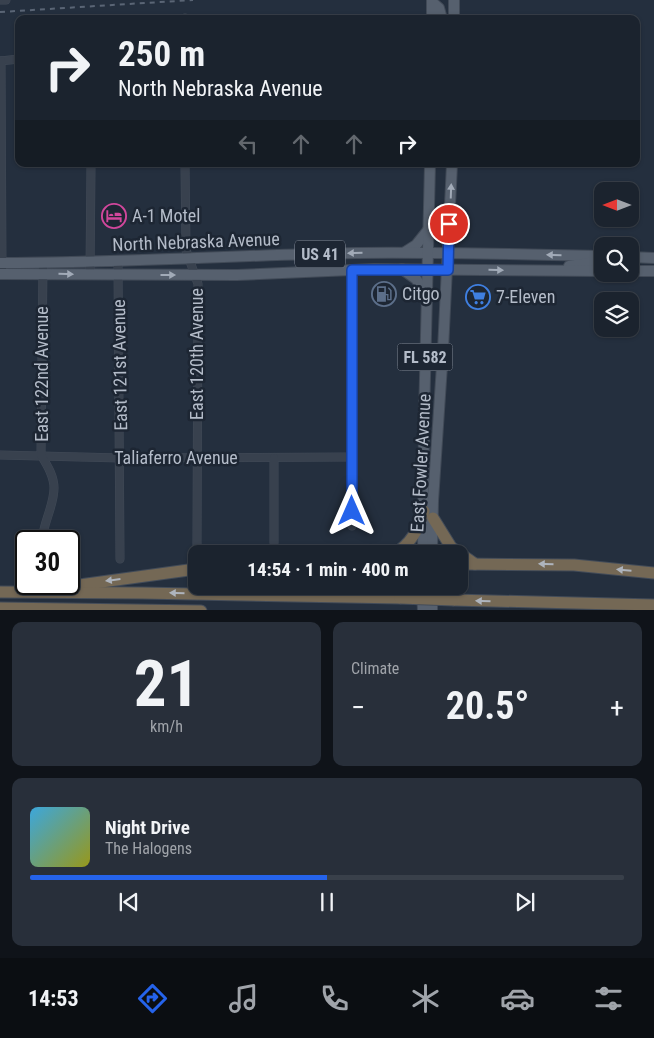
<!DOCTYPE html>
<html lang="en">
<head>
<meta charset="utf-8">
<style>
	body { margin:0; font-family:"Roboto Condensed",sans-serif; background:#282f3a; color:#f1f3f6; height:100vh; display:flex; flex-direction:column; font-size:19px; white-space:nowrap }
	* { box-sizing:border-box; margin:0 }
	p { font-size:16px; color:#a0a4aa }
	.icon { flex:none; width:28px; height:28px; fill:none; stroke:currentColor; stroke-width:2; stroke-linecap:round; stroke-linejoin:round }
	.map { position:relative; height:610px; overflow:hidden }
	.drawer { display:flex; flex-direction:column; gap:12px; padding:12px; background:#0f1319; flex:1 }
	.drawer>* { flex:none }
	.top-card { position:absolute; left:15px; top:15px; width:625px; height:152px; border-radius:10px; box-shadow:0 1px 4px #0004,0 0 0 1px #39404a; background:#1b232e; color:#f1f3f6; overflow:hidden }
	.needle { width:32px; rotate:270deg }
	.tools { position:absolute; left:594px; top:182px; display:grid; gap:10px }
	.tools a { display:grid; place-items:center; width:45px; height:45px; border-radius:10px; background:#1b232e; box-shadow:0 1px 4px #0004,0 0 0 1px #39404a; font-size:25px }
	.speed { position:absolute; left:15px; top:530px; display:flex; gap:10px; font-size:25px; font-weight:700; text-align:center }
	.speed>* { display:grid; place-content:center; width:65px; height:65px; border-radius:50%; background:#1b232e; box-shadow:0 1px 4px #0004,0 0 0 1px #39404a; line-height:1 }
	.speed .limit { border:2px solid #111; border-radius:8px; background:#fff; color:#111 }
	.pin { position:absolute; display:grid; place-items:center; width:42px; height:42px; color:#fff; margin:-21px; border:2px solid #fff; border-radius:50%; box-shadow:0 1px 5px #0007 }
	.me { position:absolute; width:55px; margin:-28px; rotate:0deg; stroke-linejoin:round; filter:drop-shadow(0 0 4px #0008) }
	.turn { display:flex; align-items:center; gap:18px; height:105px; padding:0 20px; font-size:22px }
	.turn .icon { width:65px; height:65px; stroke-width:2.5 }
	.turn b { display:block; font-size:35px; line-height:42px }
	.lanes { display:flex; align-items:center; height:48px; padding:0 20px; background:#0003; justify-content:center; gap:25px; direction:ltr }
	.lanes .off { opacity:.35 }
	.big { font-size:38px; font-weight:700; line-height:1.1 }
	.drawer .card { flex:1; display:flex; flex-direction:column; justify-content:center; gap:8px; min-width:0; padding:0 18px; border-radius:10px; background:#282f3a }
	.drawer .dial { align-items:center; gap:0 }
	.dial b { font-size:65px; line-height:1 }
	.song { display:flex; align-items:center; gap:15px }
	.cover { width:60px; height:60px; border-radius:8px; background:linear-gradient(135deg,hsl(200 70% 55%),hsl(60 70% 35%)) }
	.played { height:5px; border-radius:2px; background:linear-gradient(90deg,#2563eb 50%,#39404a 50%) }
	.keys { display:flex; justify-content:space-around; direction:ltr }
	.heat { display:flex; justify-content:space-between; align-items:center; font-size:28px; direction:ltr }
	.drawer .tiles { flex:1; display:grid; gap:12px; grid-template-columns:1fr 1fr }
	.card:last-child { grid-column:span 2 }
	.trip { position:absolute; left:188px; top:545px; width:280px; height:50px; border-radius:10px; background:#1b232e; box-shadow:0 1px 4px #0004,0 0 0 1px #39404a; font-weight:700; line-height:50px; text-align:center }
	.dock { display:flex; height:80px; justify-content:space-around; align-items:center; background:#0b0e12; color:#a0a4aa }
	.dock .icon { width:35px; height:35px }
	.dock .on { color:#2563eb }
	.dock b { font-size:22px; color:#f1f3f6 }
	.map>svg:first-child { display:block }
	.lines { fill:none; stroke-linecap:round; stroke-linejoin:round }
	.minor-casing { stroke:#414a57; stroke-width:9 }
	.major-casing { stroke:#414a57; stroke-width:12 }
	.highway-casing { stroke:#434c59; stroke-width:13 }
	.minor { stroke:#38414e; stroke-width:8 }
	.major { stroke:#56606e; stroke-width:10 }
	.highway { stroke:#746855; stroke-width:11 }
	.rail { stroke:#5a6575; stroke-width:2; stroke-dasharray:5 5; stroke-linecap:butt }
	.highway-bridge-casing { stroke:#434c59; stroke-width:13; stroke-linecap:butt }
	.highway-bridge { stroke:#746855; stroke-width:11 }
	.oneway { fill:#a1aab7 }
	.oneway2 { fill:#aeb4bd }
	.route-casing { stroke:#184099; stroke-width:12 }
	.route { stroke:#2563eb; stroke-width:9 }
	.labels { text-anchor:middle; stroke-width:5; stroke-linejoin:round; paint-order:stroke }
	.shield { fill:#1d2633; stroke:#878f9c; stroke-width:1 }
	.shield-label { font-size:16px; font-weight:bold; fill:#b4bcc9 }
	.poi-label { font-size:18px; fill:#b4bcc9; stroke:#1d2633; text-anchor:start }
	.street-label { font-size:18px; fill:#b4bcc9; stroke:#1d2633 }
</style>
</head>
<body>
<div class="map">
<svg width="654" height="611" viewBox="0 0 654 611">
	<rect width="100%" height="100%" fill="#242f3e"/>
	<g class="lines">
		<defs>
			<g id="minor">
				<polyline points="0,0 6,0"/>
				<polyline points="185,18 185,19"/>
				<polyline points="0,61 19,59"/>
				<polyline points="1,61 2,274"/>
				<polyline points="185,164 186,250 198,284 197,546"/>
				<polyline points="118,262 120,559"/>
				<polyline points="352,270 352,526"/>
				<polyline points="90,275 91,164"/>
				<polyline points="0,455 121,458 352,457"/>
				<path d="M42,541C43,523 54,506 54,488C54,476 47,465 41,455L43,262"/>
				<polyline points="274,543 274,458"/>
			</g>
			<g id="major">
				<polyline points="432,2 439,8 442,19"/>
				<polyline points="432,19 432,0"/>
				<polyline points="454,19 454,0"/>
				<polyline points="405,252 416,245 428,230"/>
				<polyline points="630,257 654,258"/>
				<path d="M0,263C119,263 237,255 356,253C438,252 520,254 602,256"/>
				<polyline points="569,266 602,261"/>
				<polyline points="402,269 416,279 426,294"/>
				<polyline points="630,271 654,271"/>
				<polyline points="0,274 237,275 374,269 602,271"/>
				<polyline points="423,554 424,420 430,164"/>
				<polyline points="432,554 433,501 443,350 452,164"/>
				<polyline points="422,586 423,611"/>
				<polyline points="432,611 432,586"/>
			</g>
			<g id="highway">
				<polyline points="433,518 451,547 475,564"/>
				<path d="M394,554C411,544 418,530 424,511"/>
				<polyline points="459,564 574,565 654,573"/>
				<polyline points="65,587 196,569"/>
				<polyline points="0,592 142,593 400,598"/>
				<polyline points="454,600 654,605"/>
				<polyline points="0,608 201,611"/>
			</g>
		</defs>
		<use href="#minor" class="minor-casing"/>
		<use href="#major" class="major-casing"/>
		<use href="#highway" class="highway-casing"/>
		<use href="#minor" class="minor"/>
		<use href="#major" class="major"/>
		<use href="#highway" class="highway"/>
		<polyline class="rail" points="0,12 193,0"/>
		<defs>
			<polyline id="highway-bridge" points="400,598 454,600"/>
		</defs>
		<use href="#highway-bridge" class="highway-bridge-casing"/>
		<use href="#highway-bridge" class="highway-bridge"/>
	</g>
	<defs><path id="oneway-solid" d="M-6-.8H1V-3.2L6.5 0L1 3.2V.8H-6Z" transform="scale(1.25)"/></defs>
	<g class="oneway">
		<use href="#oneway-solid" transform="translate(451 191) rotate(-88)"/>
		<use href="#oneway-solid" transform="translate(355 253) rotate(179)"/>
		<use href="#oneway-solid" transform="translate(554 255) rotate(-179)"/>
		<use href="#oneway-solid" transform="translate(496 270) rotate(1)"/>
		<use href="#oneway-solid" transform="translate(66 274) rotate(1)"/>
		<use href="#oneway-solid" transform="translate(168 275)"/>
	</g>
	<g class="oneway2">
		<use href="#oneway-solid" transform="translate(546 564) rotate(-179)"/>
		<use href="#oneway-solid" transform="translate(624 570) rotate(-175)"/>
		<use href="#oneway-solid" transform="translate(113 580) rotate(173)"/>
		<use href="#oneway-solid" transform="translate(177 593) rotate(-179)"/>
		<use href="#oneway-solid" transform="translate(483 601) rotate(-178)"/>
	</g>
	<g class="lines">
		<defs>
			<polyline id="route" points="352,511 352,270 448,270 449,224"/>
		</defs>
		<use href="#route" class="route-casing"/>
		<use href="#route" class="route"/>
	</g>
	<defs>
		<symbol id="hotel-ring" viewBox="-11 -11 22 22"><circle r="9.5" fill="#1d2633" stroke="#d1479c" stroke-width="1.5"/><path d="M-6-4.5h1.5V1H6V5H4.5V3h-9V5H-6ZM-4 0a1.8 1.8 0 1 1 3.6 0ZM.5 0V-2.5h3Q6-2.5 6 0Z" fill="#d1479c"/></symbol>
		<symbol id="fuel-ring" viewBox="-11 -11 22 22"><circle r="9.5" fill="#1d2633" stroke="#5c6f8a" stroke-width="1.5"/><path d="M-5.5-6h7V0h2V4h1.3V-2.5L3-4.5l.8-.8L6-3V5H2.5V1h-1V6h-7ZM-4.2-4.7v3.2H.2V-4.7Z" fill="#5c6f8a"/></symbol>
		<symbol id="supermarket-ring" viewBox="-11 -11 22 22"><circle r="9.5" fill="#1d2633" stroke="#3f7fe0" stroke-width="1.5"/><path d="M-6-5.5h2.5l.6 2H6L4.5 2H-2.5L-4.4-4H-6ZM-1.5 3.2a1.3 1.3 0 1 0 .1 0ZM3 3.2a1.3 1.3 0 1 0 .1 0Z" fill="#3f7fe0"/></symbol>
	</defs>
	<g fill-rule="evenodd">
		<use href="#hotel-ring" x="100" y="202" width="28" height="28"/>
		<use href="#fuel-ring" x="370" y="280" width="28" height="28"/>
		<use href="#supermarket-ring" x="464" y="283" width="28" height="28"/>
	</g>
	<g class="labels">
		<g class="shield">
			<rect x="295" y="240.5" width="50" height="27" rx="4"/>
			<rect x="397.5" y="343.5" width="55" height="27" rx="4"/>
		</g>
		<g class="shield-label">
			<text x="320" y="260">US 41</text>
			<text x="425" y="363">FL 582</text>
		</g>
		<g class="poi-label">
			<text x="132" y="222">A-1 Motel</text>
			<text x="402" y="300">Citgo</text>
			<text x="496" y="303">7-Eleven</text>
		</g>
		<g class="street-label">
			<text transform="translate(196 242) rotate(-2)" y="6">North Nebraska Avenue</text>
			<text transform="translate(197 354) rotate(-90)" y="6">East 120th Avenue</text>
			<text transform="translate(120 365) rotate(-91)" y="6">East 121st Avenue</text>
			<text transform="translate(42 374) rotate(-90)" y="6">East 122nd Avenue</text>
			<text x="176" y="464">Taliaferro Avenue</text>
			<text transform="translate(421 463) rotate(-87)" y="6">East Fowler Avenue</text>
		</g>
	</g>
</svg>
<div class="tools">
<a><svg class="needle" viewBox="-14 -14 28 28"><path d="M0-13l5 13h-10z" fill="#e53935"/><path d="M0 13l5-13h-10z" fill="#a0a4aa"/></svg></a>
<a><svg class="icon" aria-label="search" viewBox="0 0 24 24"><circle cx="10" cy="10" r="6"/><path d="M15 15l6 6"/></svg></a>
<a><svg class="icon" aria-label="layers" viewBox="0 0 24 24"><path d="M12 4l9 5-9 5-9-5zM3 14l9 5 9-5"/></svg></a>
</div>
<div class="speed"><div class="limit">30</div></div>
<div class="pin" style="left:449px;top:224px;background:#d93025"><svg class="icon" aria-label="arrive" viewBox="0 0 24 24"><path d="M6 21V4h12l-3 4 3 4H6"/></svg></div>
<svg class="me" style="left:352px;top:511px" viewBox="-20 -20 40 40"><path d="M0-17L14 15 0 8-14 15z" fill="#2563eb" stroke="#fff" stroke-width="4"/></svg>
<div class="trip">14:54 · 1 min · 400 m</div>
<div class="top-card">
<div class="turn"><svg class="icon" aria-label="right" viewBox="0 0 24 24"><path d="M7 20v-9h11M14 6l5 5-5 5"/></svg><div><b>250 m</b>North Nebraska Avenue</div></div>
<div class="lanes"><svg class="icon off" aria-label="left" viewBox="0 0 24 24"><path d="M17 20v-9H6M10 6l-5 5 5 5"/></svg><svg class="icon off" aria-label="ahead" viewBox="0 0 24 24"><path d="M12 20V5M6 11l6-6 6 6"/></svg><svg class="icon off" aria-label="ahead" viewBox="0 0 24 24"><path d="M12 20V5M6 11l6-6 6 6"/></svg><svg class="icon" aria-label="right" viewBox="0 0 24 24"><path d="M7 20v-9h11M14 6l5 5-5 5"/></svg></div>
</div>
</div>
<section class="drawer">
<div class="tiles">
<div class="card dial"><b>21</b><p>km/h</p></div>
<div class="card"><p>Climate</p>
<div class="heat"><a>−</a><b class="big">20.5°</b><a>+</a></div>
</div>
<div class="card">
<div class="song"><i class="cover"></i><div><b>Night Drive</b><p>The Halogens</p></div></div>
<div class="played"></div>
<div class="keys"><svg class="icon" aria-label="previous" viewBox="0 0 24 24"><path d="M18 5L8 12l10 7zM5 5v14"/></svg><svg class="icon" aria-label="pause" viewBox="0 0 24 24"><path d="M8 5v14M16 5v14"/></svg><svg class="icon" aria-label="next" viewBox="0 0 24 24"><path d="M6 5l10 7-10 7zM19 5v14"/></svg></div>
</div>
</div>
</section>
<nav class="dock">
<b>14:53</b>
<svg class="icon on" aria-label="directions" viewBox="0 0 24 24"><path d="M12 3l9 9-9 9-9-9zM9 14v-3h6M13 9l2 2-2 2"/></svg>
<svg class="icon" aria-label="music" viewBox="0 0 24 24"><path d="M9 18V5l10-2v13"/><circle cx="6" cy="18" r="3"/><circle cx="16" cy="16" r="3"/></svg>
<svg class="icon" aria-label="phone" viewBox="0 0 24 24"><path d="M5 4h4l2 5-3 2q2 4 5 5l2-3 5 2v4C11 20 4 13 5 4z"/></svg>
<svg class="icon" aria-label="climate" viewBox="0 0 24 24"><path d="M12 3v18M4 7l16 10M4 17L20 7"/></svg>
<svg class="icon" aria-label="car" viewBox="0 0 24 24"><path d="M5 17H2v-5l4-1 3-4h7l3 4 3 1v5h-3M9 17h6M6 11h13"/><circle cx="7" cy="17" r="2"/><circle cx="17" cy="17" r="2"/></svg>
<svg class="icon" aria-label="filters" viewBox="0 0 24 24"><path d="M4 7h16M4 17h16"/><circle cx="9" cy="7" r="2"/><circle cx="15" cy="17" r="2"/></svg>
</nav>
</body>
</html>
